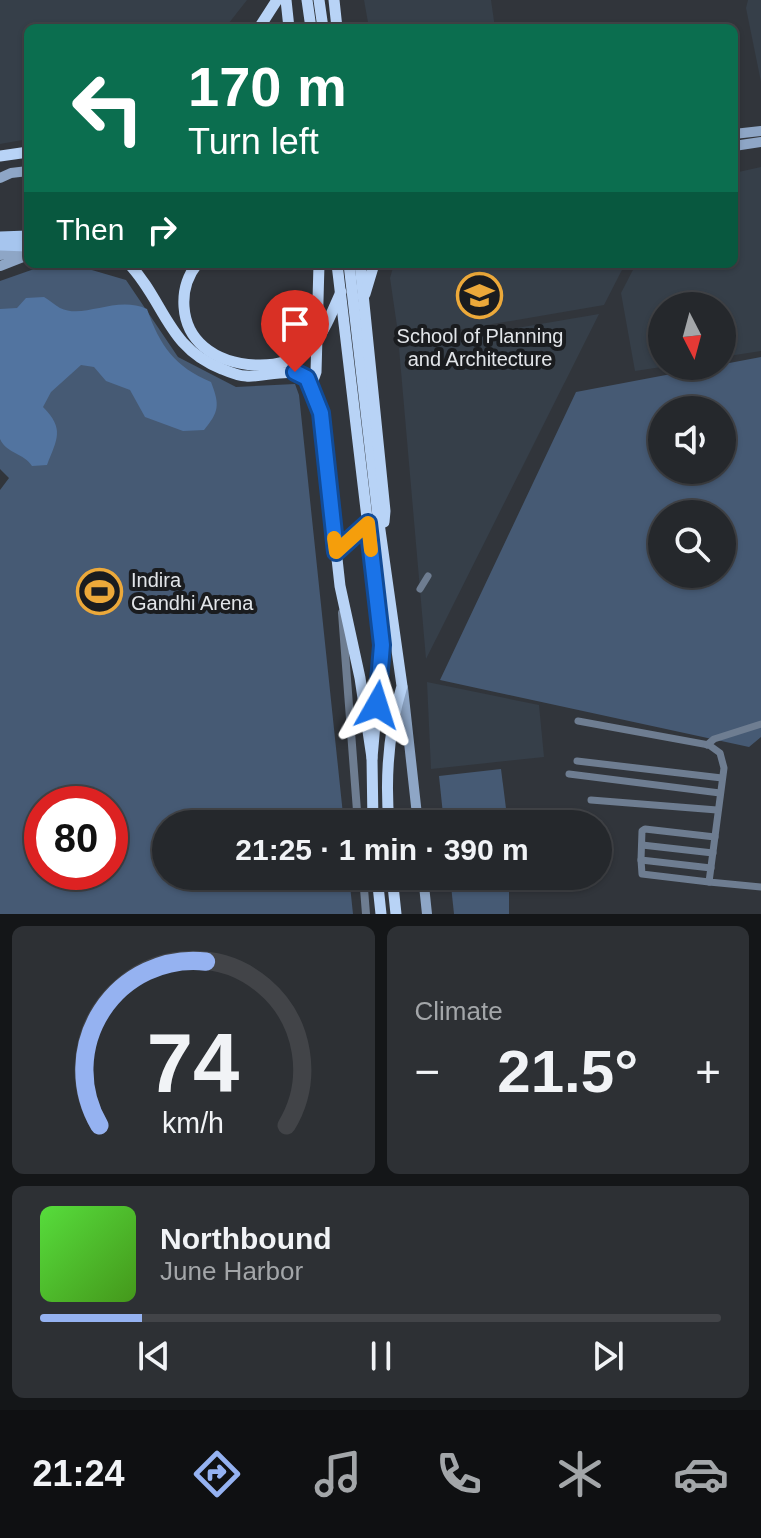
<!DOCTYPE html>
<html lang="en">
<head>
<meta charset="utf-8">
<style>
	body { margin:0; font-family:Helvetica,sans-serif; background:#2d3034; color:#f1f3f6; height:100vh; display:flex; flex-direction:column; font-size:30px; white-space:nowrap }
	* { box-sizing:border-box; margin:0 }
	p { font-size:26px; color:#a3a6a9 }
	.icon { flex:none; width:44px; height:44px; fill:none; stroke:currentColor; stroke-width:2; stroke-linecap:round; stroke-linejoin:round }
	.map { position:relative; height:914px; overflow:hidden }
	.details { display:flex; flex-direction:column; gap:12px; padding:12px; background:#141618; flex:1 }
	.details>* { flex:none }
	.guide { position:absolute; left:24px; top:24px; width:714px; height:244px; border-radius:12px; box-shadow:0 2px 6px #0004,0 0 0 2px #424448; background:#0b6e4f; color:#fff; overflow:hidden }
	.needle { width:52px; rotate:174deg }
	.buttons { position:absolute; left:648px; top:292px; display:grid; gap:16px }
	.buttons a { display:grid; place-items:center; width:88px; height:88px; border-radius:50%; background:#25282c; box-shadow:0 2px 6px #0004,0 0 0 2px #424448; font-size:40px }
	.speed { position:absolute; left:24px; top:786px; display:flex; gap:16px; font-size:40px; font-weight:700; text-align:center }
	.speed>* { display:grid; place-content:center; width:104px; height:104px; border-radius:50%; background:#25282c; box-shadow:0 2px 6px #0004,0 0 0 2px #424448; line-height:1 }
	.speed .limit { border:12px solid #d22; background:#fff; color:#111 }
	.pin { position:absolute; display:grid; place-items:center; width:68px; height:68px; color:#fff; margin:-82px -34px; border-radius:50% 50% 50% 0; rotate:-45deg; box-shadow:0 0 8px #0007 }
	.pin .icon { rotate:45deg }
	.me { position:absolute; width:88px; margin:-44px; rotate:6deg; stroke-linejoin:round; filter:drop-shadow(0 0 6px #0008) }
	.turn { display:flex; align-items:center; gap:28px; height:168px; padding:0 32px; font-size:36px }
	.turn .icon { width:104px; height:104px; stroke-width:2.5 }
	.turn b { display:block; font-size:56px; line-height:68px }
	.then { display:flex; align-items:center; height:76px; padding:0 32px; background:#0003; gap:16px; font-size:30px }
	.big { font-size:60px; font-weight:800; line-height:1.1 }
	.details .widget { flex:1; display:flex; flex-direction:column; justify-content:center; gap:12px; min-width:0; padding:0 28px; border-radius:12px; background:#2d3034 }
	.details .dial { align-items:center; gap:0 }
	.dial svg { height:208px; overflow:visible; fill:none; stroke:#424448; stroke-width:7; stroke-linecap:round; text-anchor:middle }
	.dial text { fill:#f1f3f6; stroke:none }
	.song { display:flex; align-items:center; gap:24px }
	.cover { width:96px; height:96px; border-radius:12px; background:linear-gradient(135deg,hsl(110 70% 55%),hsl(100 70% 35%)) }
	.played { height:8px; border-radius:4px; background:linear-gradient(90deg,#95b2f1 15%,#424448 15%) }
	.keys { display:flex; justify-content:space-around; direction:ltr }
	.heat { display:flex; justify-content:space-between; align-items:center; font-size:44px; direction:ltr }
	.details .tiles { flex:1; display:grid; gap:12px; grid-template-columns:1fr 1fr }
	.widget:last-child { grid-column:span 2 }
	.trip { position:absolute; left:152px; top:810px; width:460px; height:80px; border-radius:40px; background:#25282c; box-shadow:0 2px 6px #0004,0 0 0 2px #424448; font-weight:800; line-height:80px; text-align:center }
	.dock { display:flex; height:128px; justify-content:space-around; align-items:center; background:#0f1012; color:#a3a6a9 }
	.dock .icon { width:56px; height:56px }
	.dock .on { color:#95b2f1 }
	.dock b { font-size:36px; color:#f1f3f6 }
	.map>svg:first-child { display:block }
	.built { fill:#363f49 }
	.green { fill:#465a74; fill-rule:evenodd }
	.water { fill:#5274a0 }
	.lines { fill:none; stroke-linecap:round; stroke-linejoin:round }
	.minor { stroke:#6e7d91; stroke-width:7 }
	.tertiary { stroke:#6e7d91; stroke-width:8 }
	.secondary { stroke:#8ea6c6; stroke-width:10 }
	.primary { stroke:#a6c5ee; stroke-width:11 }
	.trunk { stroke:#b8d3f6; stroke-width:11 }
	.route-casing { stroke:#114b97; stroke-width:20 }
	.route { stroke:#1a73e8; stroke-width:14 }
	.slow { stroke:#f59e0b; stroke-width:14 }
	.labels { text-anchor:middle; stroke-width:8; stroke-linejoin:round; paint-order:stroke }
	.poi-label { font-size:20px; fill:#e2e5e9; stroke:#1a1c1f }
</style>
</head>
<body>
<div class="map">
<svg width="761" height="914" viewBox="0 0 761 914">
	<rect width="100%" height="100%" fill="#31353b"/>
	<g class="built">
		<polygon points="0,0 247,0 225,28 28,28 28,139 0,144"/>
		<polygon points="364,0 491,0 495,28 369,28"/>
		<polygon points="748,0 761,0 761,82 746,8"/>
		<polygon points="761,167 761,351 722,357 722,306 662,306 662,366 668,366 635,371 621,293 636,264 734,264 734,173"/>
		<polygon points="394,264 625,264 604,305 399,340 390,278"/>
		<polygon points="599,314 426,659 399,348"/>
		<polygon points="427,682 539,705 544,757 431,769"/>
	</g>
	<g class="green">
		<path d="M37,268H85L126,280L178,357L236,387L295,384L299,395L344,824H166V876H349L353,914H0V490L9,478L0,469V281ZM42,804H110V872H42Z"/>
		<path d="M761,357V737L749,747L440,680L576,392ZM662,410H722V470H662ZM662,514H722V574H662Z"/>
		<polygon points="501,769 508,824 444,824 439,776"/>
		<polygon points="450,876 509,876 509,914 454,914"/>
	</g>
	<path class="water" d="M44,297C49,300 55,305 60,308C84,320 115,295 147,309C160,346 175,367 211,382C220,405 219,412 204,430L183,431L145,417L130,390L106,381L94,367L81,365L51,392L43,407C65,429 57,439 47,465L32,466C24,453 7,454 0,439V309L17,308L26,298Z"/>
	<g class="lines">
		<g class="minor">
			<polyline points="420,589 428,576"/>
			<polyline points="578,721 709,745 720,753 724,768 709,882 761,887"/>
			<polyline points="707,745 714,739 761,724"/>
			<polyline points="577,761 722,778"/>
			<polyline points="569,774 720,793"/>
			<polyline points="591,800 717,810"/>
			<polyline points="642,845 713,853"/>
			<polyline points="641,860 642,874 709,882"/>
			<polyline points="711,868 641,860 642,831 645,829 715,837"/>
		</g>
		<g class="tertiary">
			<polyline points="342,613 358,824"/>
			<polyline points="363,876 366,914"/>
		</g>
		<g class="secondary">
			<polyline points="734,134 761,131"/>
			<polyline points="734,146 761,142"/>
			<polyline points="0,178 11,173 28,171"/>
			<polyline points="0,255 26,251"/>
			<polyline points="0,266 28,255"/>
			<polyline points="403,688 418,824"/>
			<polyline points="423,876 427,914"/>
		</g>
		<g class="primary">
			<polyline points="0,237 28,236"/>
			<polyline points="0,245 28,246"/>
		</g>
		<g class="trunk">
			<polyline points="286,0 289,28"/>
			<polyline points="307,0 311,28"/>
			<polyline points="319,0 323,28"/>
			<polyline points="334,0 337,28"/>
			<polyline points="259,28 277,0"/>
			<polyline points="0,156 28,152"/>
			<path d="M129,264C165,302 167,348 222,369C229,372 239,376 246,376C263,378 294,365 307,379C315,387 317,403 321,413L340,586L360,678L372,758"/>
			<path d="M197,264C178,288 179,326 204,347C230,369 281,372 307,350C324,336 332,311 341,292"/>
			<polyline points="337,264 382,645 372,758 373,824"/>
			<path d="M349,264L378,516L402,686C388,732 385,776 389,824"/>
			<polyline points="360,264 385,511 384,522"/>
			<polyline points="365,294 374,264"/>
			<polyline points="311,386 316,372 319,264"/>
			<polyline points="336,552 368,523"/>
			<polyline points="377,876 381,914"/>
			<polyline points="392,876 396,914"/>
		</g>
	</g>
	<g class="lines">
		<defs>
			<polyline id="route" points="295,372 307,378 321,413 336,552 368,523 382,645 377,705"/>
		</defs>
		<use href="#route" class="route-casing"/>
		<use href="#route" class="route"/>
		<polyline class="slow" points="334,538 336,552 368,523 371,550"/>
	</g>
	<defs>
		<symbol id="university-ring" viewBox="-11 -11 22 22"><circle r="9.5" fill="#1a1c1f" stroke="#eca93a" stroke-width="1.5"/><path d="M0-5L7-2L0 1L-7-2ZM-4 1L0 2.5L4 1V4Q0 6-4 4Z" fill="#eca93a"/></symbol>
		<symbol id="stadium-ring" viewBox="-11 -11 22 22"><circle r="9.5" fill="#1a1c1f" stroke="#eca93a" stroke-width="1.5"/><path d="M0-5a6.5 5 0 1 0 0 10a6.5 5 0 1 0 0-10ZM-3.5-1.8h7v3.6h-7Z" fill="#eca93a"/></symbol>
	</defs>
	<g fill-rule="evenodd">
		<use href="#university-ring" x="454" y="270" width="51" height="51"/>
		<use href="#stadium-ring" x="74" y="566" width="51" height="51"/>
	</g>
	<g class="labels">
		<g class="poi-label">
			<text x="480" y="343">School of Planning<tspan x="480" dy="23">and Architecture</tspan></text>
			<text x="131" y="587" text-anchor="start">Indira<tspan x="131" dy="23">Gandhi Arena</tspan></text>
		</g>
	</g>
</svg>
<div class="buttons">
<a><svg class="needle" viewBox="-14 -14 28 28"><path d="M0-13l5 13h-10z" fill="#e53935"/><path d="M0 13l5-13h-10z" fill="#a3a6a9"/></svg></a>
<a><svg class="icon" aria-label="sound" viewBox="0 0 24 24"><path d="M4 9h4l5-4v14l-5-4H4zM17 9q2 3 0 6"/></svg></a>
<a><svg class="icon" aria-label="search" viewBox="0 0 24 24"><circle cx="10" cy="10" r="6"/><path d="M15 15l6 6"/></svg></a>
</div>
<div class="speed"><div class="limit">80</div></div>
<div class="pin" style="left:295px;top:372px;background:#d93025"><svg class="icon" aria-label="arrive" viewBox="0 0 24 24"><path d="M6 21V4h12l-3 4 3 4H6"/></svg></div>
<svg class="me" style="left:377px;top:705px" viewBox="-20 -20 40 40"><path d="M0-17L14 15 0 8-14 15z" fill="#1a73e8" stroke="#fff" stroke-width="4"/></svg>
<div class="trip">21:25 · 1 min · 390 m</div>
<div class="guide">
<div class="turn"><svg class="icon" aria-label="left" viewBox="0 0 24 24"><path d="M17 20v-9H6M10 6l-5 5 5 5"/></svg><div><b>170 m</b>Turn left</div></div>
<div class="then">Then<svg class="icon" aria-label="right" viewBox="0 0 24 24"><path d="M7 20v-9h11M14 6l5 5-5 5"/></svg></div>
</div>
</div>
<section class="details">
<div class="tiles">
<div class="widget dial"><svg viewBox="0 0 100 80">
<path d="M14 69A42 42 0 1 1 86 69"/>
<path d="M14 69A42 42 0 0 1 55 6" stroke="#95b2f1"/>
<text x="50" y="56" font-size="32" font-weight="700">74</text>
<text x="50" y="72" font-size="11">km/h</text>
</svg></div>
<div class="widget"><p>Climate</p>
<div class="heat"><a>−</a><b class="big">21.5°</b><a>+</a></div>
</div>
<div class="widget">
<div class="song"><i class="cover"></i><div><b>Northbound</b><p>June Harbor</p></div></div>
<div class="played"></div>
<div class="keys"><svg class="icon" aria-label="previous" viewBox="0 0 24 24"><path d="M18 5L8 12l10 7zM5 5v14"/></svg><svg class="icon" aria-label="pause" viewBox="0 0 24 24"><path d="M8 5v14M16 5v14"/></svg><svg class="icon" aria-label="next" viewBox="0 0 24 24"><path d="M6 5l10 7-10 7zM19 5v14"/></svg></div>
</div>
</div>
</section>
<nav class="dock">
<b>21:24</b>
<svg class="icon on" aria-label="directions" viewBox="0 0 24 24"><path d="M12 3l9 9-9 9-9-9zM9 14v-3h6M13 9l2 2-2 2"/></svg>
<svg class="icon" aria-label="music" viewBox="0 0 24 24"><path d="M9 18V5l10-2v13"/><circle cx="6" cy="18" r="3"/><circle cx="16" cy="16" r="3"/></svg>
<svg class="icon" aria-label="phone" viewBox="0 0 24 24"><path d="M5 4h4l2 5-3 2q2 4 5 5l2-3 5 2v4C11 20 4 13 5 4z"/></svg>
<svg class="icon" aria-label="climate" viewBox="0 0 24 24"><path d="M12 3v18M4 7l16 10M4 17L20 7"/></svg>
<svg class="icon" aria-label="car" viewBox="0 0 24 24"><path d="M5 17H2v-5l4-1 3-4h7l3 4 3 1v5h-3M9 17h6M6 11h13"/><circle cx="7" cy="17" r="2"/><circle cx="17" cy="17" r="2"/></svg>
</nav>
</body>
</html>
